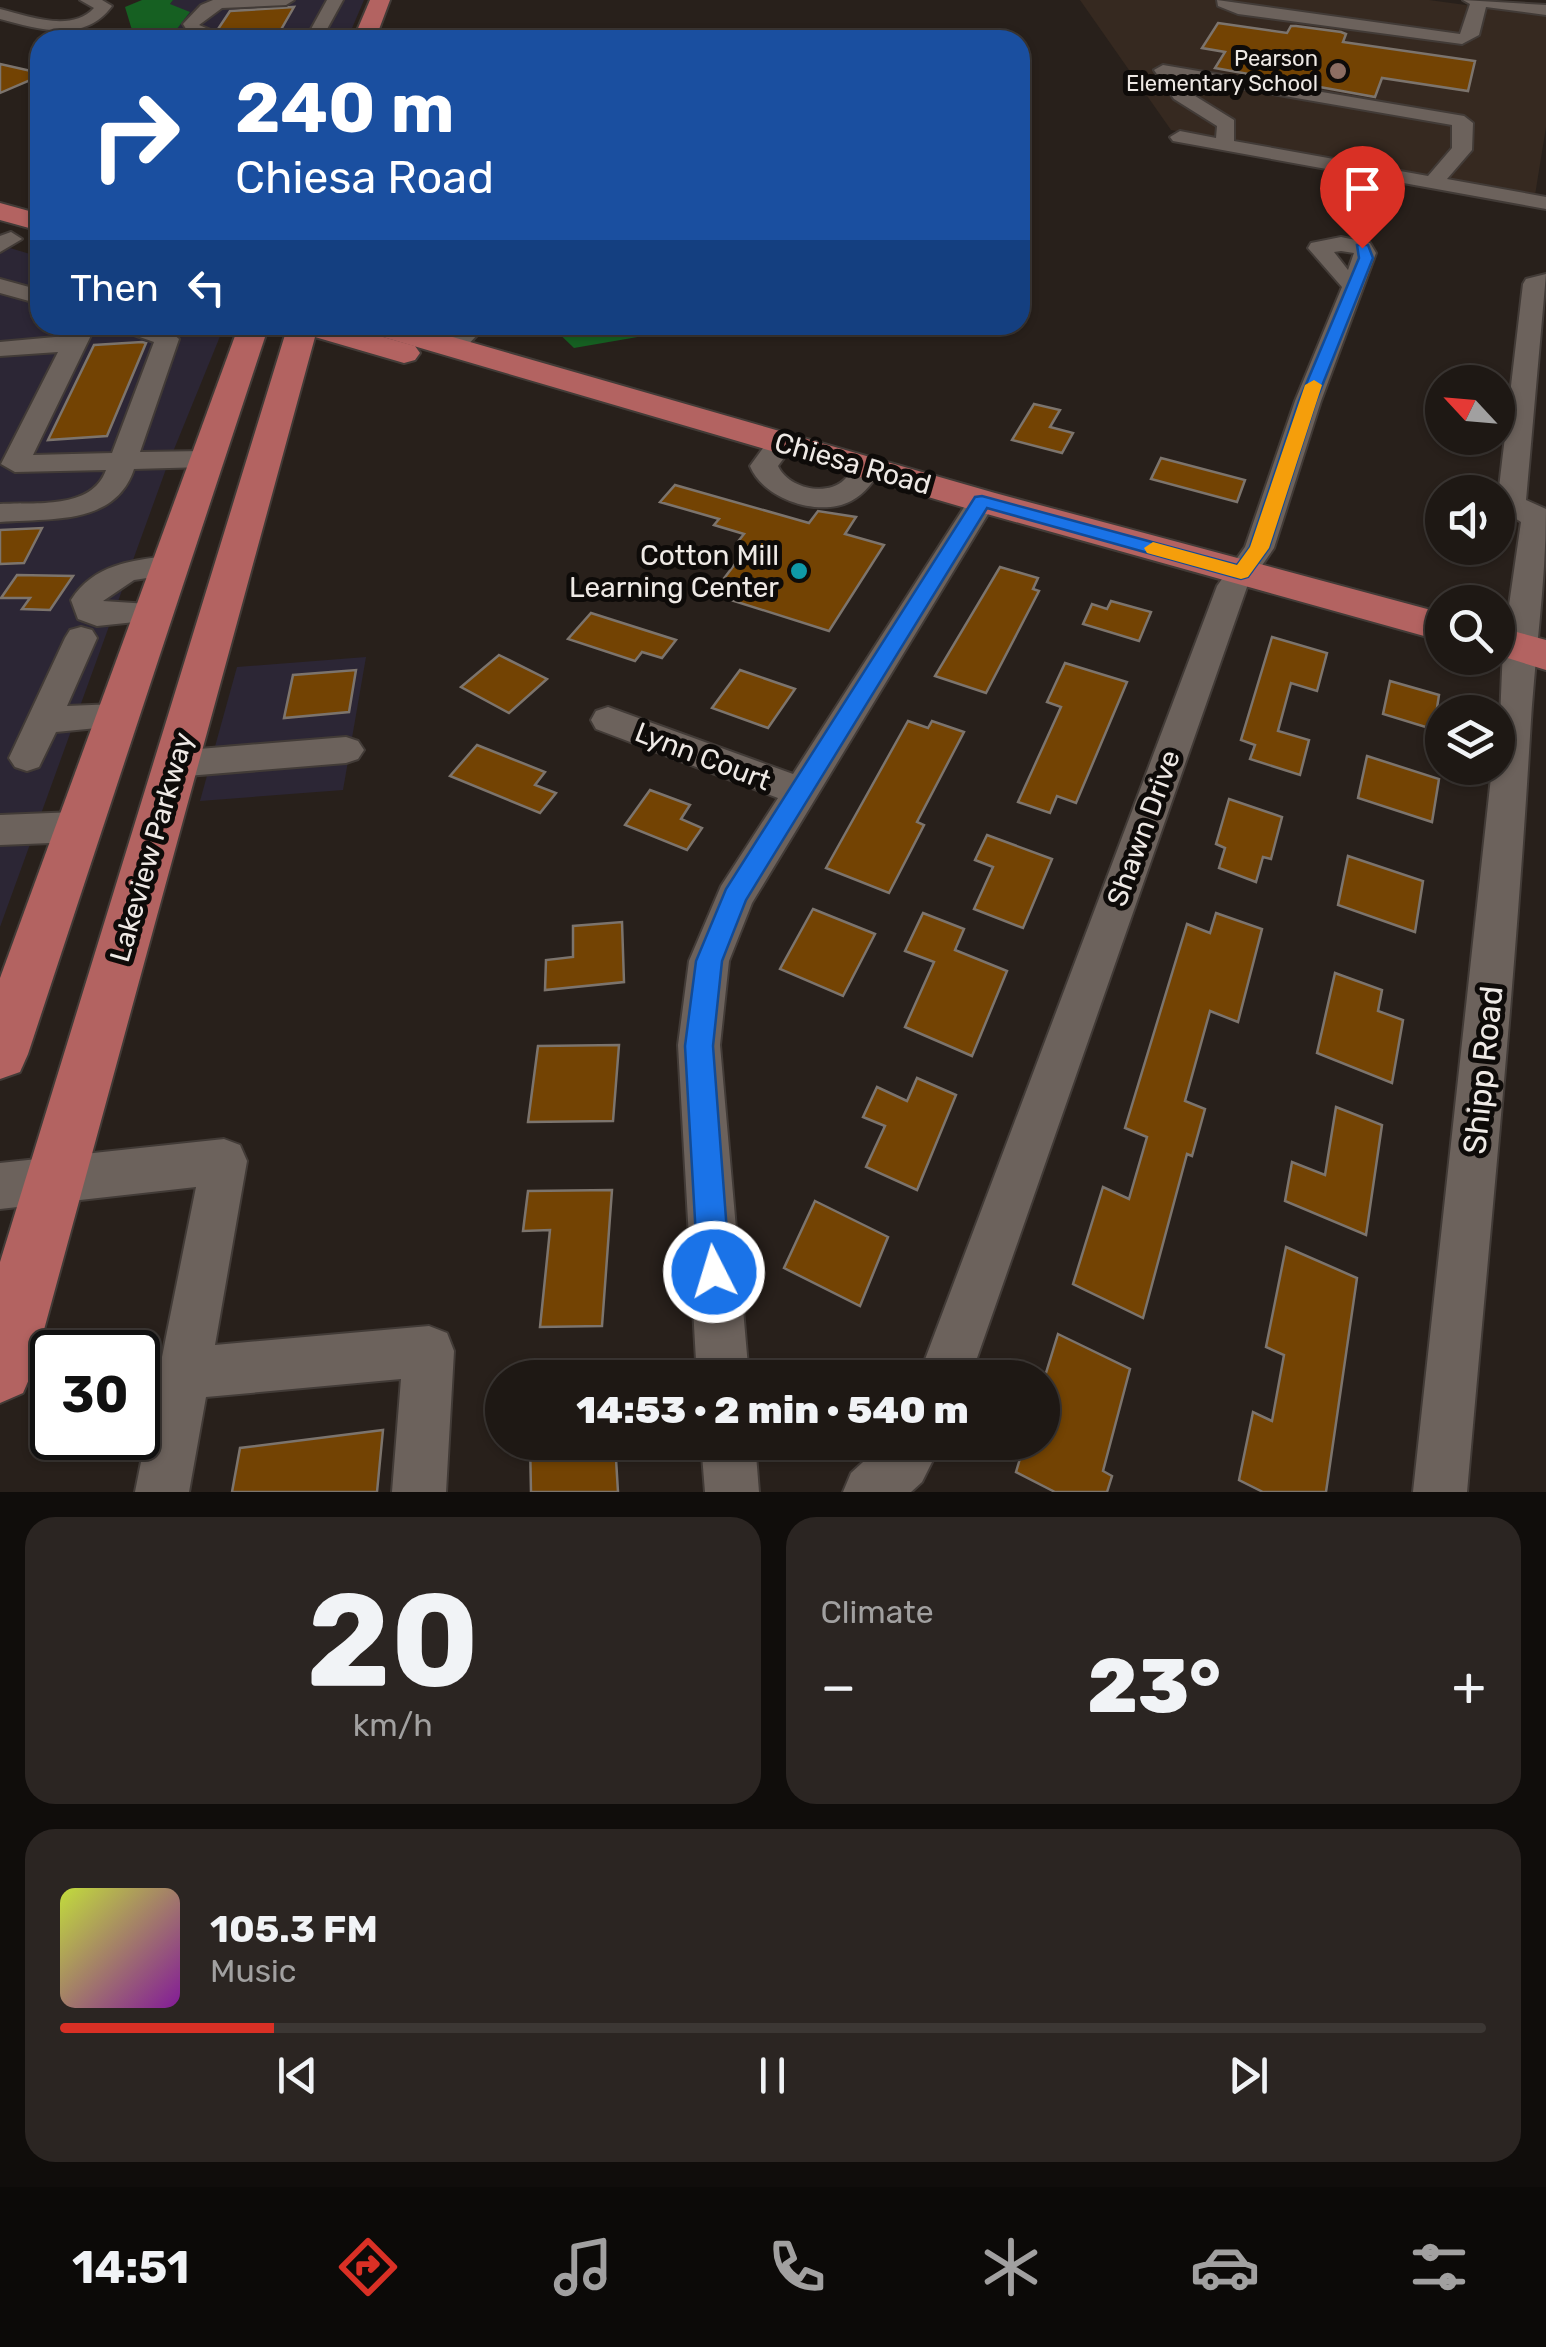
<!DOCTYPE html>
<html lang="en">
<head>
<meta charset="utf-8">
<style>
	body { margin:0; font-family:Rubik,sans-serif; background:#2b2522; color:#f1f3f6; height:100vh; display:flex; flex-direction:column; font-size:38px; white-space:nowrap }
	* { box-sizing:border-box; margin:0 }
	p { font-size:32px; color:#a1a0a0 }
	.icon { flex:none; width:55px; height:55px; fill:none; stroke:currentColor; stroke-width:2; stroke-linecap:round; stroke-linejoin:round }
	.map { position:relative; height:1492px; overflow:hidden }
	.side { display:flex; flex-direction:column; gap:25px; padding:25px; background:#100d0b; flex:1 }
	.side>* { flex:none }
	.banner { position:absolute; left:30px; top:30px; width:1000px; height:305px; border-radius:30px; box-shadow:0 2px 8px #0004,0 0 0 2px #3c3734; background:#1a4fa0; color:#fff; overflow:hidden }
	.needle { width:65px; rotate:296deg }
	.controls { position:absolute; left:1425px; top:365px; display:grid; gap:20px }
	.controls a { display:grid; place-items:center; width:90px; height:90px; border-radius:50%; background:#1e1814; box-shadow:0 2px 8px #0004,0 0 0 2px #3c3734; font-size:50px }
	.speed { position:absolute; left:30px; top:1330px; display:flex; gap:20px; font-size:50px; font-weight:700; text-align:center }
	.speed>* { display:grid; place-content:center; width:130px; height:130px; border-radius:50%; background:#1e1814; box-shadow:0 2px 8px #0004,0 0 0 2px #3c3734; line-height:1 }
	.speed .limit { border:5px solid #111; border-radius:15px; background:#fff; color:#111 }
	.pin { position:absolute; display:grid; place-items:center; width:85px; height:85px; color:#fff; margin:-102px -42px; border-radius:50% 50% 50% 0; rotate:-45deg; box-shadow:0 0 10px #0007 }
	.pin .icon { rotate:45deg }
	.me { position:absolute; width:110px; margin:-55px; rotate:355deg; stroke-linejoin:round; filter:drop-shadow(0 0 8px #0008) }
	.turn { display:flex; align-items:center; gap:35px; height:210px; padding:0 40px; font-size:45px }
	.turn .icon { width:130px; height:130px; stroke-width:2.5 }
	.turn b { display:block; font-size:70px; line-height:85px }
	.then { display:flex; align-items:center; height:95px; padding:0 40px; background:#0003; gap:20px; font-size:38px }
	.big { font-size:75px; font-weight:800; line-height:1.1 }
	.side .card { flex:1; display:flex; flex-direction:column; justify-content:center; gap:15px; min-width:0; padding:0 35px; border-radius:30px; background:#2b2522 }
	.side .dial { align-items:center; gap:0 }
	.dial b { font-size:130px; line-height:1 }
	.song { display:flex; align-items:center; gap:30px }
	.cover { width:120px; height:120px; border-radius:15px; background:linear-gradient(135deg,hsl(70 70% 55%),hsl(290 70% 35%)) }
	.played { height:10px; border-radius:5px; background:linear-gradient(90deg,#d93025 15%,#3c3734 15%) }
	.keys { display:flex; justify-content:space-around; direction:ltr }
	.heat { display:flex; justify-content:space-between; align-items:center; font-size:55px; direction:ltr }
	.side .tiles { flex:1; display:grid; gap:25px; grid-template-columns:1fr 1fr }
	.card:last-child { grid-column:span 2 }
	.trip { position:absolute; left:485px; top:1360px; width:575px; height:100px; border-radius:50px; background:#1e1814; box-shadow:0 2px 8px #0004,0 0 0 2px #3c3734; font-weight:800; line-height:100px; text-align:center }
	.dock { display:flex; height:160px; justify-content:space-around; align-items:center; background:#0c0a08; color:#a1a0a0 }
	.dock .icon { width:70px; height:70px }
	.dock .current { color:#d93025 }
	.dock b { font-size:45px; color:#f1f3f6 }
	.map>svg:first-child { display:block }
	.commercial { fill:#2c2635 }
	.built { fill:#362920 }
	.forest { fill:#166022 }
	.building { fill:#734303; stroke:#7c746d; stroke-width:2.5 }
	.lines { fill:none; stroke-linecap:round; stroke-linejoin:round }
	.minor-casing { stroke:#423b37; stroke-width:4 }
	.major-casing { stroke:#423b37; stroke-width:4 }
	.minor { fill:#6c625c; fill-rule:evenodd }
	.major { fill:#b36361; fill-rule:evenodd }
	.route { fill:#1a73e8; stroke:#114b97; stroke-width:2.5 }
	.slow { fill:#f59e0b }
	.education-dot { fill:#8d6e63; stroke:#0e0b09; stroke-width:4 }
	.culture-dot { fill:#0f9aa8; stroke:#0e0b09; stroke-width:4 }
	.labels { text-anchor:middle; stroke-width:10; stroke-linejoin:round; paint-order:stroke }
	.far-poi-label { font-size:22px; fill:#eee9e5; stroke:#0e0b09; text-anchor:end }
	.street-label { font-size:28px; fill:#eee9e5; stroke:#0e0b09 }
	.poi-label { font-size:28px; fill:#eee9e5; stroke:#0e0b09; text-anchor:end }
	.near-street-label { font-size:32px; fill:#eee9e5; stroke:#0e0b09 }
</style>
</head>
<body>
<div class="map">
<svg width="1546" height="1492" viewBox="0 0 1546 1492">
	<rect width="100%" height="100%" fill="#28201b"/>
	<g class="commercial">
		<polygon points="173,0 364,0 347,40 198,40 175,30 170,4"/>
		<polygon points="0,245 40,257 40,325 221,325 223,329 166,469 0,927"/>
		<polygon points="366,657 343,790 200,801 237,667"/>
	</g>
	<polygon class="built" points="1080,0 1429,0 1546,16 1546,127 1535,195 1171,130"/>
	<g class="forest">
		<polygon points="142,0 173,0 170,4 190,12 176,30 198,40 135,40 125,7"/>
		<polygon points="550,325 707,325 574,348"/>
	</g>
	<g class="building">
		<polygon points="294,7 275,40 224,40 229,31 218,29 230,11"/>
		<polygon points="1218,23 1287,33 1291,26 1296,26 1341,32 1346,34 1343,42 1475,61 1468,91 1382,78 1375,97 1215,68 1225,52 1202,48"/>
		<polygon points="0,64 40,73 40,76 0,93"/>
		<polygon points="142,342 146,343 107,436 48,440 94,345"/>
		<polygon points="1034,404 1060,410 1050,427 1073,433 1062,453 1012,440"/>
		<polygon points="1161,458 1245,480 1237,502 1151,479"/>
		<polygon points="675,485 809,523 818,511 856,517 845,534 884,545 829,631 712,594 748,547 736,544 744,534 714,525 719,519 660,502"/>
		<polygon points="42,528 24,563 0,564 0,530"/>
		<polygon points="1000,567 1038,578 1033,589 1039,591 986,693 935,676"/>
		<polygon points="17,575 73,576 50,610 22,609 30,598 1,598"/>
		<polygon points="1111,601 1151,612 1139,641 1083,624 1092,604 1107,609"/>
		<polygon points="591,613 676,640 662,658 642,652 635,661 568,639"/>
		<polygon points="1272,637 1327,653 1317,691 1291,683 1278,731 1309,740 1300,775 1250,759 1255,745 1241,740"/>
		<polygon points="499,655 547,679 509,713 461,687"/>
		<polygon points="1065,663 1127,682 1076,803 1057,796 1050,813 1018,802 1061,707 1047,702"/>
		<polygon points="356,670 349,712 284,718 293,675"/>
		<polygon points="740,670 795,689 768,728 712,708"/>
		<polygon points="1390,681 1439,695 1437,708 1442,709 1442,732 1383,714"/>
		<polygon points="908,721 928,728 932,721 964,732 917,822 924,825 889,893 826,868"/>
		<polygon points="477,745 545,772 535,785 556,793 540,813 450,776"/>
		<polygon points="1367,756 1439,779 1432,822 1358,798"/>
		<polygon points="650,790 690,805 681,819 702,828 687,850 625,825"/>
		<polygon points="1229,799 1282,817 1271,859 1263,857 1256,882 1219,868 1225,848 1216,844"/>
		<polygon points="987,835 1052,859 1023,928 974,909 993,867 975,860"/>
		<polygon points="1348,856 1423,881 1415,932 1338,905"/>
		<polygon points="813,909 875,934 843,996 780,969"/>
		<polygon points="923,913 964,929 955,950 1007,971 972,1056 905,1027 934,962 905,951"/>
		<polygon points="1216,913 1262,929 1238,1022 1210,1011 1185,1101 1205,1109 1192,1156 1187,1154 1143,1318 1073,1284 1103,1187 1129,1199 1147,1137 1125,1128 1187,924 1210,933"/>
		<polygon points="622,922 624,982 545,990 546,960 573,957 573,926"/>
		<polygon points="1335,973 1382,990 1378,1011 1403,1020 1392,1083 1317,1053"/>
		<polygon points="619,1045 613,1121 528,1122 538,1046"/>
		<polygon points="917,1078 956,1095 917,1190 866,1167 885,1126 863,1117 877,1087 907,1101"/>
		<polygon points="1336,1107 1382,1125 1366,1235 1285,1201 1292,1162 1325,1175"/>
		<polygon points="612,1190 602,1326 540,1327 550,1230 523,1231 528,1191"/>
		<polygon points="815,1201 888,1237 860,1306 784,1268"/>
		<polygon points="1286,1247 1357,1278 1326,1492 1263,1492 1239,1480 1253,1412 1272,1421 1284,1355 1266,1347"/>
		<polygon points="1058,1334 1130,1369 1103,1471 1112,1476 1107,1492 1055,1492 1016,1472 1025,1442 1042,1442 1042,1386"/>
		<polygon points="383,1430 377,1492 232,1492 240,1448"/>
		<polygon points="530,1442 615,1442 618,1492 531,1492"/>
	</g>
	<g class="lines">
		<defs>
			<g id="minor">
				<path d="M80,0H102L112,6C84,44 39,29 0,19V9C29,16 71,33 94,8Z"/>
				<polygon points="213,0 294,0 286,5 222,8 199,25 220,34 220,40 190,35 183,24 201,5"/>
				<polygon points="327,0 343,0 321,40 305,40"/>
				<polygon points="1217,0 1460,34 1470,4 1463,0 1546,5 1546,15 1486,7 1479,35 1462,44 1238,14 1218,6"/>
				<path d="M1163,65L1464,116L1473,123L1472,150L1447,179L1546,197V209L1173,141L1170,137L1180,131L1216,138L1217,126L1174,99L1154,70ZM1175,77L1452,125V148L1428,176L1234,141V120L1187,91Z"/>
				<polygon points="11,232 22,239 0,252 0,236"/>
				<path d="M1341,237L1370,243L1376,253L1321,401L1274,548L1247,587L970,1378H918L1217,586L1245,547L1295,401L1342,287L1308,248L1311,243ZM1341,251L1354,253L1348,270L1334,252Z"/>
				<path d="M1546,274L1526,500L1546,509C1546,585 1534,660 1530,736C1515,988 1489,1240 1467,1492H1413L1492,768H1498L1503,647L1521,522L1501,509L1498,496L1523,284L1526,279Z"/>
				<polygon points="0,279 40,290 40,304 0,293"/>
				<path d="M72,325H96L33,455L112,453L154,342L120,330L116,325C139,325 162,323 179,339L140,452L205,451L219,459L205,467L134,469C115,526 50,518 0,522V504C35,502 92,510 106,470L15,472L1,464L58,352L0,356V342L66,336Z"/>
				<polygon points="433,325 470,325 480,332 461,352 452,354 440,347 451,335"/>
				<path d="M781,435L795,443L778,466C788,488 826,497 844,480C854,471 855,462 869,459L883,467C874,480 866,493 851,501C819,518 763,499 750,466L771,437Z"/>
				<polygon points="982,492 992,495 996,501 752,903 729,961 720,1045 749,1378 697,1378 678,1045 689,961 721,886 778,798 596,729 591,720 596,711 608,707 793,774 968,501 972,495"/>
				<path d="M169,556L180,559L184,566L180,573L134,580L103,601L164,605L169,612L164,619L97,626L78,619L71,600C93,565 131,560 169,556Z"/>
				<polygon points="81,627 92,630 97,638 67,706 116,704 128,707 133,716 128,725 56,732 39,767 27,771 15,767 9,758 65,638 70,630"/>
				<polygon points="346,737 358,741 364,750 358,759 346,763 175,777 162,773 157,764 162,755 175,751"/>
				<polygon points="76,812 89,817 95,827 89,837 76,842 0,845 0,815"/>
				<polygon points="224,1139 240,1145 247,1161 215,1345 429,1326 447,1333 454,1351 446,1492 392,1492 401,1379 206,1397 189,1492 135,1492 196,1187 0,1209 0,1163"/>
				<polygon points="701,1442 755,1442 759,1492 705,1492"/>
				<polygon points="885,1442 942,1442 922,1482 911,1492 843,1492 851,1473"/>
			</g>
			<g id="major">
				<polygon points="370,0 390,0 375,40 353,40"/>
				<polygon points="0,203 40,214 40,231 0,220"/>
				<polygon points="239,325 269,325 28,1054 20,1072 0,1079 0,978"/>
				<polygon points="288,325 341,325 415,346 420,353 415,360 404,363 315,337 33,1370 23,1393 0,1403 0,1262"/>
				<polygon points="362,325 411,325 995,493 1442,613 1442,641 969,509 366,332"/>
				<polygon points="1498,627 1546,640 1546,670 1498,655"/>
			</g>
		</defs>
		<use href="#minor" class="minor-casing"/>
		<use href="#major" class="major-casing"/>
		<use href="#minor" class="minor"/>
		<use href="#major" class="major"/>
	</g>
	<polygon class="route" points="1357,245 1368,245 1373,258 1316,401 1269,548 1248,577 1241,579 987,508 746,900 722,961 713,1046 730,1272 725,1284 714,1288 703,1284 698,1272 685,1046 696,961 726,889 975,497 982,496 1237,565 1250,547 1299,401 1359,258"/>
	<polygon class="slow" points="1314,380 1322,385 1269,548 1248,577 1241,579 1147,553 1144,548 1153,542 1237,565 1250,547 1305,385"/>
	<circle class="education-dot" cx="1338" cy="71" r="10"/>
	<circle class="culture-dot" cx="799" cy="571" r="10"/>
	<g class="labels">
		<g class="far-poi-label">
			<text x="1318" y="66">Pearson<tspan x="1318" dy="25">Elementary School</tspan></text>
		</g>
		<g class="street-label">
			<text transform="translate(853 463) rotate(16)" y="10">Chiesa Road</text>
			<text transform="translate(703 756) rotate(21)" y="10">Lynn Court</text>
			<text transform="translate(1143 828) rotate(-70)" y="10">Shawn Drive</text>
			<text transform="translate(151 847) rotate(-74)" y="10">Lakeview Parkway</text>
		</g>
		<g class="poi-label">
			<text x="779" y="565">Cotton Mill<tspan x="779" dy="32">Learning Center</tspan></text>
		</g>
		<g class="near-street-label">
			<text transform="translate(1483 1070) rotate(-84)" y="11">Shipp Road</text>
		</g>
	</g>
</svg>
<div class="controls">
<a><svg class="needle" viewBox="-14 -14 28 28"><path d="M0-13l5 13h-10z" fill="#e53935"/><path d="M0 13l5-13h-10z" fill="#a1a0a0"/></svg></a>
<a><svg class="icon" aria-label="sound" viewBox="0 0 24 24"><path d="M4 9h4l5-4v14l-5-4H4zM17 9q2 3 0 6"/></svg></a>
<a><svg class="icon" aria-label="search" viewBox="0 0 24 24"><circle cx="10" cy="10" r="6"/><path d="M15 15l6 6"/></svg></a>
<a><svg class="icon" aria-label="layers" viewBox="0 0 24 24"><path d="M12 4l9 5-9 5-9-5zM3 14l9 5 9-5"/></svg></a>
</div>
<div class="speed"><div class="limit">30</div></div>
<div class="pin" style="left:1362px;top:248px;background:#d93025"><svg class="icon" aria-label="arrive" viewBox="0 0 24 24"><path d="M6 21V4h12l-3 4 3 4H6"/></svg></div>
<svg class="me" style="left:714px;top:1272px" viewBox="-20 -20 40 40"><circle r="17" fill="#1a73e8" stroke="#fff" stroke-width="3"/><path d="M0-11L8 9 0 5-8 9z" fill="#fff"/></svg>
<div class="trip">14:53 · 2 min · 540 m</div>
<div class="banner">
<div class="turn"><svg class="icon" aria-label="right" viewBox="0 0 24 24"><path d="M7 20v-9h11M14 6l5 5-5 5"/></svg><div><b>240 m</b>Chiesa Road</div></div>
<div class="then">Then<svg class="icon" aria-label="left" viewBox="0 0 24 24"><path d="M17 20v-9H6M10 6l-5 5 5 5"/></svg></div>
</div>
</div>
<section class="side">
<div class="tiles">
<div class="card dial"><b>20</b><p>km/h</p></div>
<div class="card"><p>Climate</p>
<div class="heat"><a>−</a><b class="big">23°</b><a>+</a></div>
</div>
<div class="card">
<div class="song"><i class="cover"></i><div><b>105.3 FM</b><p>Music</p></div></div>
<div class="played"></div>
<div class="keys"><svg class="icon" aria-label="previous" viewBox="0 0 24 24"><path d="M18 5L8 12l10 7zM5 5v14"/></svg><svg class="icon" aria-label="pause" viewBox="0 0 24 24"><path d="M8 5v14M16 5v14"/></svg><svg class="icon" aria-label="next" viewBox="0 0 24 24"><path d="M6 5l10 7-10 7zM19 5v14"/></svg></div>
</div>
</div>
</section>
<nav class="dock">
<b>14:51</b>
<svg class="icon current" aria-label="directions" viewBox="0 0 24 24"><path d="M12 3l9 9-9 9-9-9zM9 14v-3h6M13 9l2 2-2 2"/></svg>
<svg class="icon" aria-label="music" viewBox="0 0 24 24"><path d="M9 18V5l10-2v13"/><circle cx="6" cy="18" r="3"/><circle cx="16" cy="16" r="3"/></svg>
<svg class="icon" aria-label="phone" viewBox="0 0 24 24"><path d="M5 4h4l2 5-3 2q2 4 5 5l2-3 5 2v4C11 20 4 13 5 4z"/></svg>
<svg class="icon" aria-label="climate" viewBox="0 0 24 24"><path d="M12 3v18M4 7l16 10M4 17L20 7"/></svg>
<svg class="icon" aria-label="car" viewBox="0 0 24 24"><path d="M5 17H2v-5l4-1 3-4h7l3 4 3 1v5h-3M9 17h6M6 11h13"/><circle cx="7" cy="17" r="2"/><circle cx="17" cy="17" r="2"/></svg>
<svg class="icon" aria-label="filters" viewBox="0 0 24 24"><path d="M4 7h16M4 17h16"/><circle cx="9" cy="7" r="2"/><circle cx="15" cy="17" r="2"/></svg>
</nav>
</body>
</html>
